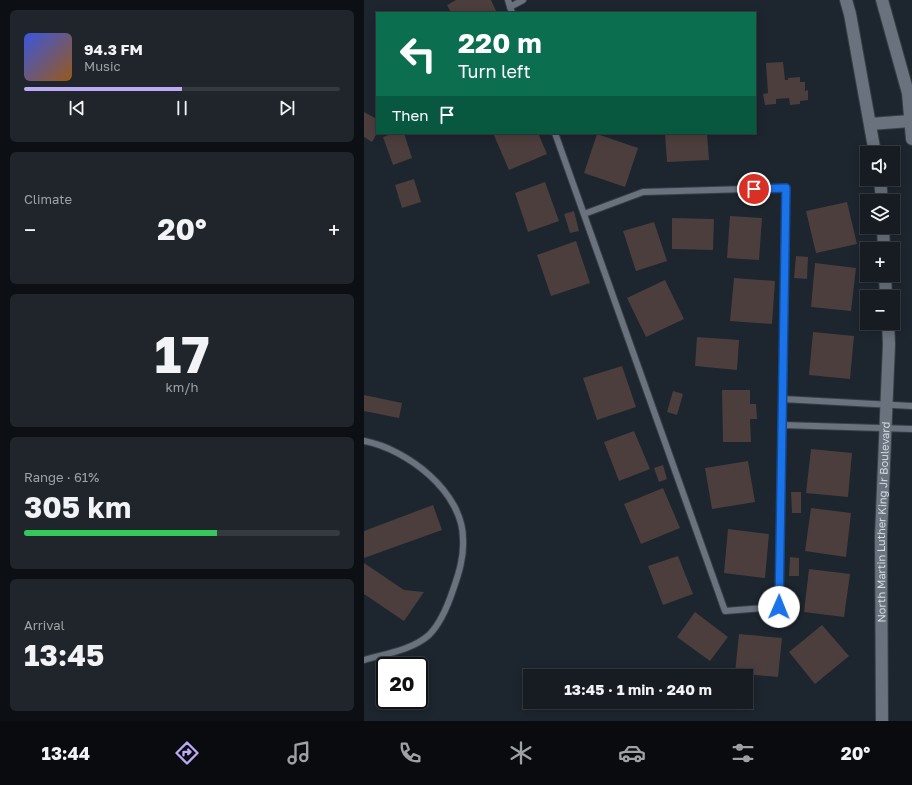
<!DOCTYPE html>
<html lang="en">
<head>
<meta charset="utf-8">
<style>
	body { margin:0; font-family:"Golos Text",sans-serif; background:#1f252a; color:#f1f3f6; height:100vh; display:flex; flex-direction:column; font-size:15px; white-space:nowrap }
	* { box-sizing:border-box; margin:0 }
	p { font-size:13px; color:#9ea1a5 }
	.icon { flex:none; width:22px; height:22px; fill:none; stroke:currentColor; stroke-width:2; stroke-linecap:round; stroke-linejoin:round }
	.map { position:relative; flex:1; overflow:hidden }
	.side { display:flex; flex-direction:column; gap:10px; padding:10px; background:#0c0f13; width:364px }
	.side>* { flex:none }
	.top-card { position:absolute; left:12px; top:12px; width:380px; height:122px; border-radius:0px; box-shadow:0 2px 10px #0003,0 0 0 1px #353a40; background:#0b6e4f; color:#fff; overflow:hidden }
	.buttons { position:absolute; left:496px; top:146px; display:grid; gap:8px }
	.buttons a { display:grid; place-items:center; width:40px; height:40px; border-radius:0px; background:#161c22; box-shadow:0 2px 10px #0003,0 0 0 1px #353a40; font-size:20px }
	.speed { position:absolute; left:12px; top:657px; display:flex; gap:8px; font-size:20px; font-weight:700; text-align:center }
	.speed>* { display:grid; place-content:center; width:52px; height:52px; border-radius:50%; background:#161c22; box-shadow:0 2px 10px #0003,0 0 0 1px #353a40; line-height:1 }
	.speed .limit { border:2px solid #111; border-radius:6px; background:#fff; color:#111 }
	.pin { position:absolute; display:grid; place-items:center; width:34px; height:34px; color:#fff; margin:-17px; border:2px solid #fff; border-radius:50%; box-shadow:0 1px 4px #0007 }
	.me { position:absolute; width:44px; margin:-22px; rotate:1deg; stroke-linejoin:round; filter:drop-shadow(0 0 3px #0008) }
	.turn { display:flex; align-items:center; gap:14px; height:84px; padding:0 16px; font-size:18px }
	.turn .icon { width:52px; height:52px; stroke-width:2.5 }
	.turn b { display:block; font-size:28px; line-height:34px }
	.then { display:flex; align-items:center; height:38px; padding:0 16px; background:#0003; gap:8px; font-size:15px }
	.big { font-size:30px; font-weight:700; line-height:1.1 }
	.side .widget { flex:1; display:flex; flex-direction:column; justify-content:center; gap:6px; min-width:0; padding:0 14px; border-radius:6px; background:#1f252a }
	.side .dial { align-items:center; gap:0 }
	.dial b { font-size:52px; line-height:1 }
	.song { display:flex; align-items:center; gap:12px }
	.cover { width:48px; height:48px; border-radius:6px; background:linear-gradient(135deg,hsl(230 70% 55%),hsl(30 70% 35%)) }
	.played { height:4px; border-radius:2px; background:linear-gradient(90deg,#bbaaf6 50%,#353a40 50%) }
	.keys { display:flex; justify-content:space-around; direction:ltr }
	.heat { display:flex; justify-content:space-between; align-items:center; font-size:22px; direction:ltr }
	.charge { height:6px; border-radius:3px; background:linear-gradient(90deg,#34c759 61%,#353a40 0) }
	.trip { position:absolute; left:159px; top:669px; width:230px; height:40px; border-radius:0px; background:#161c22; box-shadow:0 2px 10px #0003,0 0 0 1px #353a40; font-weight:700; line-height:40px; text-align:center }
	.dock { display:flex; height:64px; justify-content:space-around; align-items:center; background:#090b0e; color:#9ea1a5 }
	.dock .icon { width:28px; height:28px }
	.dock .selected { color:#bbaaf6 }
	.dock b { font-size:18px; color:#f1f3f6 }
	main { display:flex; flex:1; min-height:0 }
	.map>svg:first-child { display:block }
	.building { fill:#4c3e3c }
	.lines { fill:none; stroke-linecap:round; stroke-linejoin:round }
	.lane-casing { stroke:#383f46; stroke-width:8 }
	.secondary-casing { stroke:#383f46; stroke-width:14 }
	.lane { stroke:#69727d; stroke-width:6 }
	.secondary { stroke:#69727d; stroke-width:12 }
	.route-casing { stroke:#114b97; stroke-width:10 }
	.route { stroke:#1a73e8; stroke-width:7 }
	.labels { text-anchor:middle; stroke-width:4; stroke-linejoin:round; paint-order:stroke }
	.street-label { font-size:11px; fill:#d4d9e0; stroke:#0a0e12 }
</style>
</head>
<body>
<main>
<section class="side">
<div class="widget">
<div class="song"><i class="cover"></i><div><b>94.3 FM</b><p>Music</p></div></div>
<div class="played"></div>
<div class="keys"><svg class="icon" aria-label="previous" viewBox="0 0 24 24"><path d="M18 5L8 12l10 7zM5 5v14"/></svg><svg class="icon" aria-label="pause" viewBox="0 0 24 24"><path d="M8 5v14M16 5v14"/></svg><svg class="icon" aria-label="next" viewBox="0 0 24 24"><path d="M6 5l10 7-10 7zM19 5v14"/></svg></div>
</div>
<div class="widget"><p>Climate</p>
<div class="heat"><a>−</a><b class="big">20°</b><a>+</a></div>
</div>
<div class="widget dial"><b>17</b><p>km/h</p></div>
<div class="widget"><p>Range · 61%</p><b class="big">305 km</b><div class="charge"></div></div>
<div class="widget"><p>Arrival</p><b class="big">13:45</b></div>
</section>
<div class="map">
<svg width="548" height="721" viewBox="0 0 548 721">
	<rect width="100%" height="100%" fill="#1d252e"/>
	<g class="building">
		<polygon points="92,0 127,0 133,13 87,13 83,5"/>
		<polygon points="419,62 421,80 424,80 424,78 436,77 436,82 441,82 441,91 444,90 444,100 436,101 436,104 426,105 425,98 412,99 412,104 401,105 399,94 404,93 402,63"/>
		<polygon points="0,112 13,119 13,133 8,142 0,137"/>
		<polygon points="30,133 40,133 48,158 29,165 19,137"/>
		<polygon points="129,133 174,133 183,154 145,170"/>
		<polygon points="301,133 343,133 345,160 303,162"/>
		<polygon points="233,134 274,148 261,187 220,173"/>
		<polygon points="50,179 57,202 38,208 31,185"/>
		<polygon points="181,182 195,221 164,232 151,193"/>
		<polygon points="483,202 493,244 452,253 442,211"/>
		<polygon points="210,211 215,231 206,233 200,214"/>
		<polygon points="366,216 398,218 395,260 363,258"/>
		<polygon points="308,218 350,219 349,250 308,249"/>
		<polygon points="290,222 303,261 272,271 259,231"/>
		<polygon points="212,241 226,283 187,296 173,255"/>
		<polygon points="432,256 444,257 443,279 430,278"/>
		<polygon points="451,263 492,268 487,311 447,307"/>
		<polygon points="370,278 411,281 408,324 366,321"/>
		<polygon points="301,280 320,319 282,337 263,298"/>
		<polygon points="449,332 490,336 486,379 445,375"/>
		<polygon points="333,337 375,340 373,370 331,366"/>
		<polygon points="258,366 272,407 233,420 219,378"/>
		<polygon points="358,390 386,390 386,404 392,404 393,419 386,419 387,442 359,442"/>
		<polygon points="309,391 319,394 313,415 303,412"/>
		<polygon points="0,395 38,403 35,418 0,411"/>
		<polygon points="270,431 286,469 255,481 240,442"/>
		<polygon points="447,449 488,453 484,497 442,493"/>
		<polygon points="384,461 391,502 348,509 341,468"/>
		<polygon points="299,465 303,479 295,482 290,468"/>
		<polygon points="299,488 316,528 277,544 260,504"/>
		<polygon points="427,492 437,492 437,513 428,513"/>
		<polygon points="69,505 78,530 0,558 0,531"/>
		<polygon points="447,508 487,513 482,557 441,551"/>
		<polygon points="364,529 405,534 401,578 360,573"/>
		<polygon points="314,556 329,594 299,605 284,566"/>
		<polygon points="426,557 435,558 435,576 425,576"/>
		<polygon points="0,563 40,590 60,592 40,621 0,594"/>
		<polygon points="445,569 486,574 480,617 440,612"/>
		<polygon points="331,612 364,637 346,661 313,637"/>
		<polygon points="458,625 485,656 451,684 425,652"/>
		<polygon points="375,634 418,638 414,677 371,673"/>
	</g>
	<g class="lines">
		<defs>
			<g id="lane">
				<polyline points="144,0 148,13"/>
				<polyline points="146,7 159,0"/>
				<polyline points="191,133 361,611 415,607 422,188 279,192 220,214"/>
				<polyline points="418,399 548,406"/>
				<polyline points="418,425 548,429"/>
				<path d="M0,441C43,449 99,492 99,539C100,557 95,573 89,590C84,605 77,623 65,635C48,650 21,654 0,660"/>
			</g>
			<g id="secondary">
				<polyline points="482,0 486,14 511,153"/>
				<polyline points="518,0 544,93 548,139"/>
				<polyline points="506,124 546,121"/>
				<polyline points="516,179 518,201"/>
				<polyline points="519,227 520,249"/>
				<polyline points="521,275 522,297"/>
				<path id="s1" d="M518,721L517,536L525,344L524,323"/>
			</g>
		</defs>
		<use href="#lane" class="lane-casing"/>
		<use href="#secondary" class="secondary-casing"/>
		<use href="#lane" class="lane"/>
		<use href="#secondary" class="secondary"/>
	</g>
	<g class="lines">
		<defs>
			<polyline id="route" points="390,189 422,188 415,607"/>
		</defs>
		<use href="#route" class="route-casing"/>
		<use href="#route" class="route"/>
	</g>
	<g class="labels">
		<g class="street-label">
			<text dy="4" stroke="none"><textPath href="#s1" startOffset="199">North Martin Luther King Jr Boulevard</textPath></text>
		</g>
	</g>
</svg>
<div class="buttons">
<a><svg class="icon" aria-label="sound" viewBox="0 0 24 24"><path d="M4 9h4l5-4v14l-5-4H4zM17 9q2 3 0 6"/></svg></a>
<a><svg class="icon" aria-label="layers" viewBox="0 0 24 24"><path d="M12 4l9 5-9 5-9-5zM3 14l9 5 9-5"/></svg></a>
<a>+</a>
<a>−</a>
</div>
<div class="speed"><div class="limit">20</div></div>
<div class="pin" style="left:390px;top:189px;background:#d93025"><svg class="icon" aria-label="arrive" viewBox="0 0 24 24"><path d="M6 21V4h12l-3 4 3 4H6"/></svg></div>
<svg class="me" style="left:415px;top:607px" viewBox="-20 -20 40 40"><circle r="19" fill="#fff"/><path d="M0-13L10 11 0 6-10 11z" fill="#1a73e8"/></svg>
<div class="trip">13:45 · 1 min · 240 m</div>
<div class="top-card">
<div class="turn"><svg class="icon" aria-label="left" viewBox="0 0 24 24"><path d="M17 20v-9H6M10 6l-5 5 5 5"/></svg><div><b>220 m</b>Turn left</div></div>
<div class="then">Then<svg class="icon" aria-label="arrive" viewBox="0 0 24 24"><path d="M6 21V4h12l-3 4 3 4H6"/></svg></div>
</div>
</div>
</main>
<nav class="dock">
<b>13:44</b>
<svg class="icon selected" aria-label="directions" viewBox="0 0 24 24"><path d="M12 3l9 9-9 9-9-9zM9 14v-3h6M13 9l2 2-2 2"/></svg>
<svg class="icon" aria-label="music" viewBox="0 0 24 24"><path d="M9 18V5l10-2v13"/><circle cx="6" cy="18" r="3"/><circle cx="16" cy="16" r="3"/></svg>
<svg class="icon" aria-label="phone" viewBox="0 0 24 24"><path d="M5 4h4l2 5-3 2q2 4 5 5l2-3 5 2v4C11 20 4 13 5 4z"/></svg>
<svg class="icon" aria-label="climate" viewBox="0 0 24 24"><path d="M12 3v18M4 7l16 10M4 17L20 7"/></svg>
<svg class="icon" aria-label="car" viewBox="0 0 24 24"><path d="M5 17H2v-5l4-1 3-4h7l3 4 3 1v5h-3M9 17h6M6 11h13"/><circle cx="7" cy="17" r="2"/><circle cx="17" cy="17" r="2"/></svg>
<svg class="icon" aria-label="filters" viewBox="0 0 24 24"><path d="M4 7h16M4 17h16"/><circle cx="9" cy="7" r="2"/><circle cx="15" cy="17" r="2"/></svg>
<b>20°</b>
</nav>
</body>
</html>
